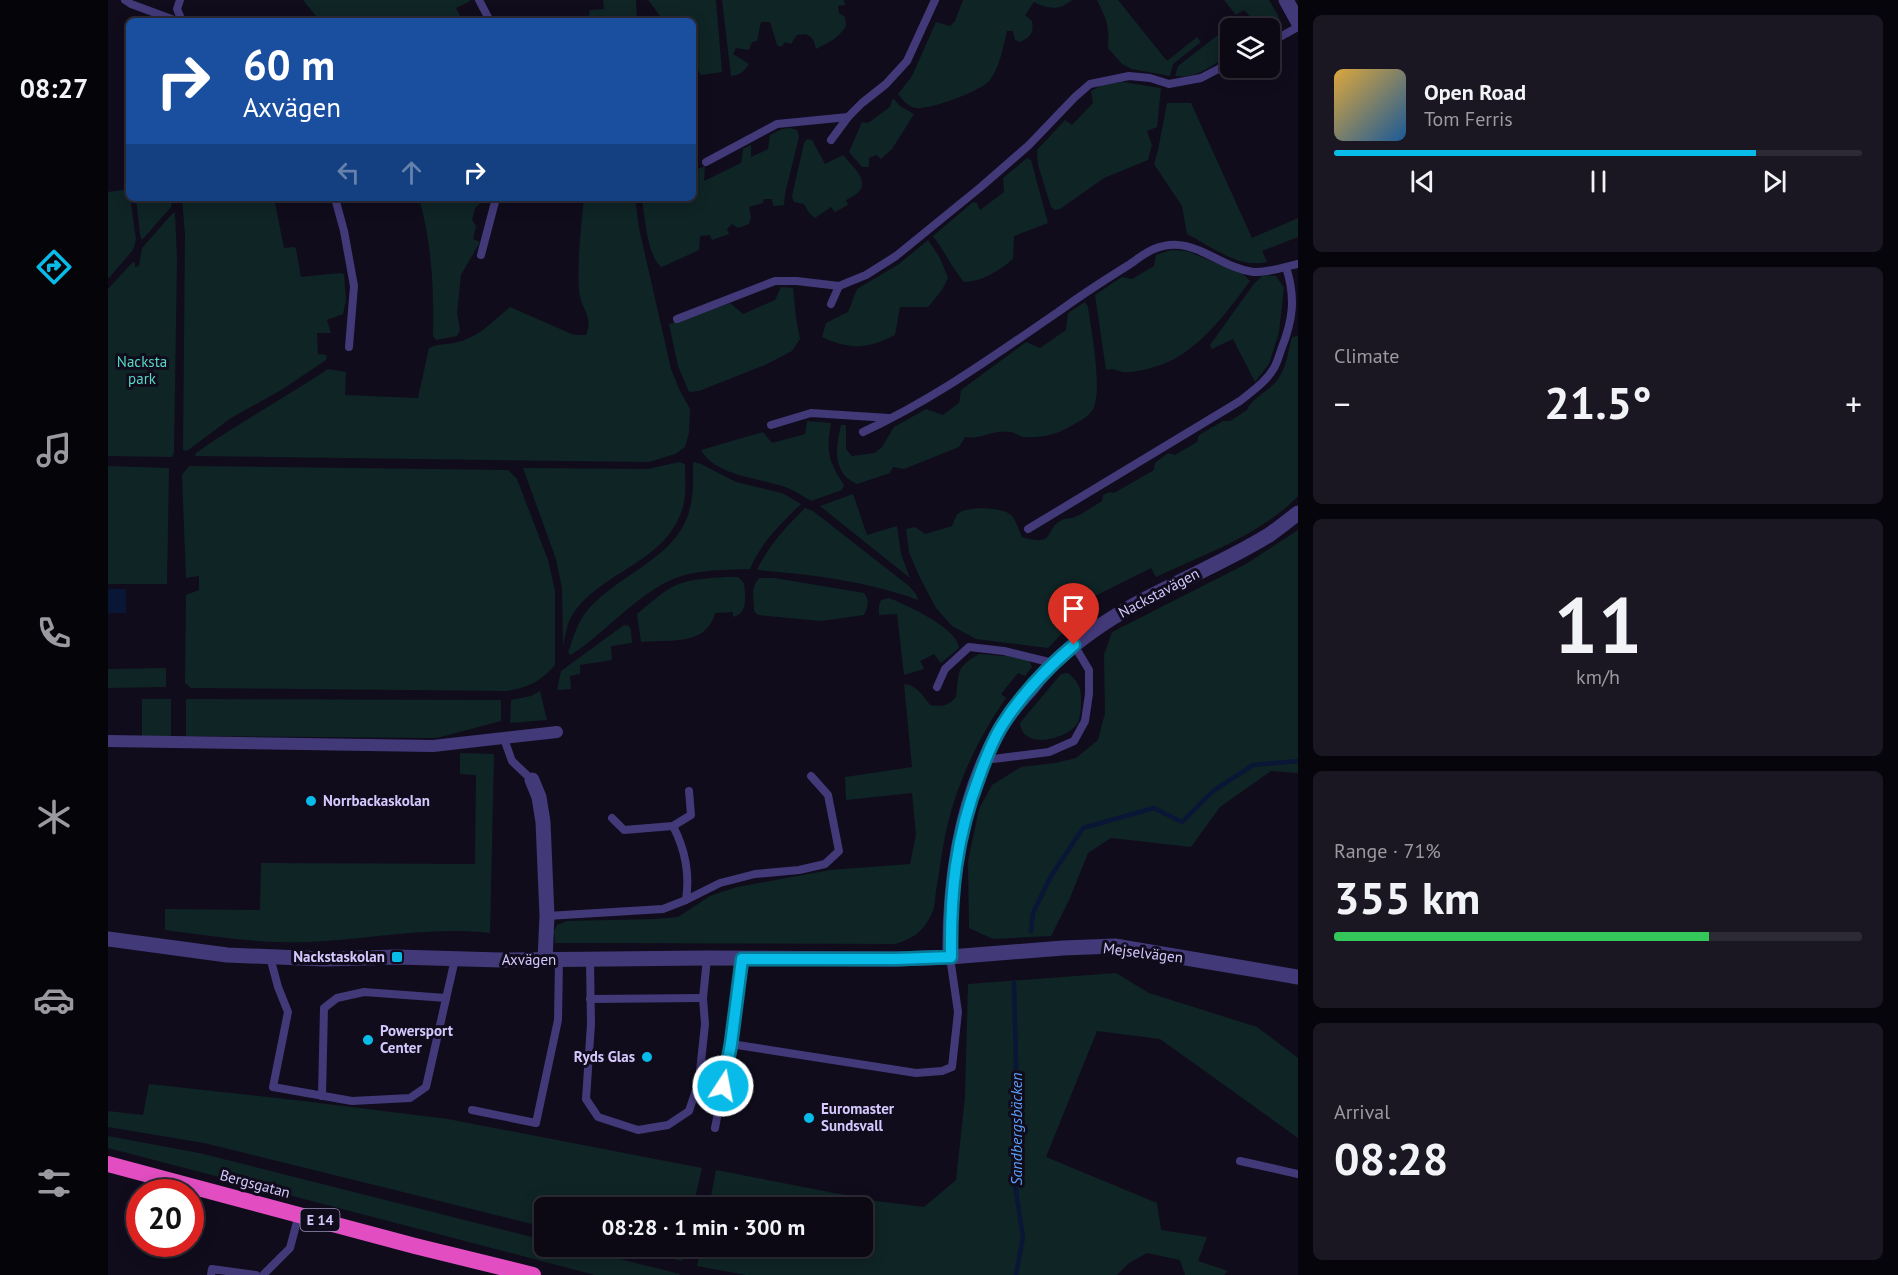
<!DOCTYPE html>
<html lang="en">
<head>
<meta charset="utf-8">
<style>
	body { margin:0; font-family:"PT Sans",sans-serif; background:#1a1722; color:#f1f3f6; height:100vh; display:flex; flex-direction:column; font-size:22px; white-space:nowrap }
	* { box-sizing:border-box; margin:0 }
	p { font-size:20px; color:#9a9aa0 }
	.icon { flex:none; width:33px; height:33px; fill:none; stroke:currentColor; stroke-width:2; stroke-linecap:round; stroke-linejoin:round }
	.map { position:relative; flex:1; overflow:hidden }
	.drawer { display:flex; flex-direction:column; gap:15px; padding:15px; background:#07050c; width:600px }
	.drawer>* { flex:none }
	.top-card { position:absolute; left:18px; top:18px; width:570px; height:183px; border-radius:9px; box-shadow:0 3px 15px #0003,0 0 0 2px #2c2a34; background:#1a4fa0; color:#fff; overflow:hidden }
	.controls { position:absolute; left:1112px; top:18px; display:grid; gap:12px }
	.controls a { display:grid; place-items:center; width:60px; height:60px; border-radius:9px; background:#0c0915; box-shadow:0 3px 15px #0003,0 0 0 2px #2c2a34; font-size:30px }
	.speed { position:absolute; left:18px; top:1179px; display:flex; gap:12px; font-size:30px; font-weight:700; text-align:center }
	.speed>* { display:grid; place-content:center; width:78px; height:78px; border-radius:50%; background:#0c0915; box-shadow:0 3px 15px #0003,0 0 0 2px #2c2a34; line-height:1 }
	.speed .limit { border:9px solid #d22; background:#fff; color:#111 }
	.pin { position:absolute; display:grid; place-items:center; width:51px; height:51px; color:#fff; margin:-62px -26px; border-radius:50% 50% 50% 0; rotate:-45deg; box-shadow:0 0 6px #0007 }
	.pin .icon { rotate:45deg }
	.me { position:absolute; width:66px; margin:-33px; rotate:11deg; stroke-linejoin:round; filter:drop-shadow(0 0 4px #0008) }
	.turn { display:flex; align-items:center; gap:21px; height:126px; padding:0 18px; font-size:27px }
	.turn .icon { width:78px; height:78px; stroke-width:2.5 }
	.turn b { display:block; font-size:42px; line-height:51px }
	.lanes { display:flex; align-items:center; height:57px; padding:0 18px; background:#0003; justify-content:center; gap:30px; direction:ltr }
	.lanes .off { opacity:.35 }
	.big { font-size:45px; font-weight:700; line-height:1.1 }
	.drawer .widget { flex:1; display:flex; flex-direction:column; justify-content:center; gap:9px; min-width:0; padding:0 21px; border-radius:9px; background:#1a1722 }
	.drawer .dial { align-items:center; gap:0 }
	.dial b { font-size:78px; line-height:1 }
	.song { display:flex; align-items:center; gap:18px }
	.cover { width:72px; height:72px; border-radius:9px; background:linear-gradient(135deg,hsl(40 70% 55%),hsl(210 70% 35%)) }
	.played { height:6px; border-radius:3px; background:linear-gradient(90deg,#09bbe8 80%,#2c2a34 80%) }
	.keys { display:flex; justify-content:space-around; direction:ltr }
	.heat { display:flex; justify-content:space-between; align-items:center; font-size:33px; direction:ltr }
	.charge { height:9px; border-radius:4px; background:linear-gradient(90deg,#34c759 71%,#2c2a34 0) }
	.trip { position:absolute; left:426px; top:1197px; width:339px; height:60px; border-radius:9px; background:#0c0915; box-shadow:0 3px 15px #0003,0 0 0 2px #2c2a34; font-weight:700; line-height:60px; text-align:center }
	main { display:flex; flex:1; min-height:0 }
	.dock { display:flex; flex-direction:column; width:108px; justify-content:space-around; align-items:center; background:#050408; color:#9a9aa0 }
	.dock .icon { width:42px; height:42px }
	.dock .on { color:#09bbe8 }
	.dock b { font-size:27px; color:#f1f3f6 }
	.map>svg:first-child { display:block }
	.green { fill:#0f2425 }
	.water { fill:#0a1636 }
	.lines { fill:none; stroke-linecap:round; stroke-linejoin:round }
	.stream { stroke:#0a1636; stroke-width:4.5 }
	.service { stroke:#423979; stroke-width:8 }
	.pedestrian { stroke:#423979; stroke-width:12 }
	.minor { stroke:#423979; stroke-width:15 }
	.tertiary { stroke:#423979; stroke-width:15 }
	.trunk { stroke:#e24ec2; stroke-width:16 }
	.route-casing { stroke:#067a97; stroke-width:15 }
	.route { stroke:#09bbe8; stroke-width:10 }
	.poi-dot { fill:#09bbe8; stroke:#100c1c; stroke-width:2 }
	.labels { text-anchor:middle; stroke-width:6; stroke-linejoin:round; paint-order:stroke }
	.shield { fill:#100c1c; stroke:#9990ba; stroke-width:1.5 }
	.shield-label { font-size:14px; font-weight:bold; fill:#d4c8fd }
	.park-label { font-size:15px; fill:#59d8c6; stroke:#100c1c }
	.street-label { font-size:15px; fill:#d4c8fd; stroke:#100c1c }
	.poi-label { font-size:15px; font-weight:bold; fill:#d4c8fd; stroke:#100c1c; text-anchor:start }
	.water-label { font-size:16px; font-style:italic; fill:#5b9ff8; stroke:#100c1c }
</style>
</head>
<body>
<main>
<nav class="dock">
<b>08:27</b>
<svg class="icon on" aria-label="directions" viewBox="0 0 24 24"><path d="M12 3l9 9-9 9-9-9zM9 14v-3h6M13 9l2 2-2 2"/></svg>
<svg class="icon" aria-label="music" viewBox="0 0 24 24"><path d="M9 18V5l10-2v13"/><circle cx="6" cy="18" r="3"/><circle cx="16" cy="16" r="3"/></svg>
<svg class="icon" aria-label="phone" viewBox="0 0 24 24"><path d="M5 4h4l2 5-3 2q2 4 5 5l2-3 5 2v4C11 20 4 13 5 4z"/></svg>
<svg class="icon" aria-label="climate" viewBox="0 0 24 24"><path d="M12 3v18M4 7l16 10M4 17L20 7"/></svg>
<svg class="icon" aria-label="car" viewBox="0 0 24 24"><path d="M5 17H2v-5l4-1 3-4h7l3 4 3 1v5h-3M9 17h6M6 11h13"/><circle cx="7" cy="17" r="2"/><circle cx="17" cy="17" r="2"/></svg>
<svg class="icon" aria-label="filters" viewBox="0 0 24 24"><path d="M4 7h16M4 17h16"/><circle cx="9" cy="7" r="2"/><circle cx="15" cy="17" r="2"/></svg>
</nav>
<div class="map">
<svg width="1190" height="1275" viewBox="0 0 1190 1275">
	<rect width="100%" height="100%" fill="#100c1c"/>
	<g class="green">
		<polygon points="195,0 362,0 362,1 348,8 355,21 212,21"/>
		<polygon points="495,0 528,0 529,21 480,21 482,10 496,9"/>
		<polygon points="540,0 608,0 614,72 593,75 585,62 585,21 556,21"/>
		<path d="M614,0H736L737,5L730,6L731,13L737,17L738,26C731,38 720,43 708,49C706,37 701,32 689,35L683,44L677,42L673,47L669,45L662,22H653L649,41L644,42L641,50L628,48L625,54L641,64C636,72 632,75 623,76Z"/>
		<path d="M855,0H964C951,11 940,9 926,2L917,15L924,21C926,32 923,37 912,42L907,40L905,31H899C895,46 892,67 882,80C874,91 821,110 808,108C800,107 795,100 790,94L804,76L828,22L842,26L847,21Z"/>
		<path d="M989,0H1010L1059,61L1089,37L1093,42L1065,64L1062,76L1024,69L1014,64L1000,48C1002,27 998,18 989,0Z"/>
		<polygon points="1116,0 1161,0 1171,17 1167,26 1161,30 1161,28 1153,28 1136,10 1128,15"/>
		<path d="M1110,35L1119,46L1121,54C1105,66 1088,79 1067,76L1070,66Z"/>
		<polygon points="1015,82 1053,88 1049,127 1039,131 1044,145 1040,160 996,178 952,209 947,210 943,207 930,165 929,150 957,120 964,125 985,103 983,91 994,85"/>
		<polygon points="785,98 792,106 806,114 784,149 773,159 768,155 761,158 761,167 754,167 741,152 754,122 760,123 782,107"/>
		<path d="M1059,103H1083L1144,238L1190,218V237L1154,251L1159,262C1131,269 1104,247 1079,234L1074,206L1046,164L1050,150Z"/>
		<path d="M682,128L689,130L691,137L677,194L676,205L665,206L664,199H656L655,203L641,207L643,217L641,224L630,228L624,224L619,229L621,234L604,240L602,235L592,236L591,250L554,267C540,260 536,213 534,198H585V171L597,166L596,181L633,163L635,149L643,145V157L660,149L662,135L674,129Z"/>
		<path d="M699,139L704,140L717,164L735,155C750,172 768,187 738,200L740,205L727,212L723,207L707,218L701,213L696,204L686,202L684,196L696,143Z"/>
		<path d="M919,158L923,160L940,223L906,236L905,259C890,271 876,281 856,282C844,268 836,250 825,236L865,202L869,203L872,210L896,192L895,178Z"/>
		<polygon points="21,189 28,240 25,250 0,279 0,192"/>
		<polygon points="28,198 65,198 63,207 34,240 32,235"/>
		<polygon points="74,198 166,198 176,248 186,247 188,249 193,277 232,273 236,274 238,300 235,314 219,320 223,333 209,333 210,354 219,355 218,360 175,389 123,418 79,451 75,450 77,234"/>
		<path d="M311,198H379L367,208L364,220L368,226L365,239L372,242L353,275L349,313L352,330L349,336L328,340L325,336C326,289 324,244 311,198Z"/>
		<path d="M476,198H527L531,228L563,369L572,391L582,409L581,433L577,447L567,454L541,462L87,456L88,453C131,423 176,398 220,369L238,372L237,395L310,398L321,348C330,343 340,345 350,342C371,337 386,320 402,307L466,335H478C486,317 473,309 471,291C469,260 473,229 476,198Z"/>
		<polygon points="67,212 69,260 66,452 64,457 0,456 0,289 24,263 27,262 27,267 31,266 34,248 64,214"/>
		<path d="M820,240L832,258L840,278L834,290L820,307H792L787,335C760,349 742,350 714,337L718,323L740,312L749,289L791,264Z"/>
		<path d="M1063,250L1079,251L1135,274L1142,281C1116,316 1087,357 1043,368C1035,370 1023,373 1015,372C1007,371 1009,368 998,370L987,295L1014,277L1024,279L1046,266L1048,255Z"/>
		<polygon points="1155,275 1168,276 1176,288 1171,332 1161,364 1147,382 1125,339 1104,349 1102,345 1145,285"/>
		<polygon points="673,287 685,288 688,318 692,339 684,351 659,364 591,391 581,392 570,366 561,324 622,303 635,314 667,300"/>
		<path d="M977,302L980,307C983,329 995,391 985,409C981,417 971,421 963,426C948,435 933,438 915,437C910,436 907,432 902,432C884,429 874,440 857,437L851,447L796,469L785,467L782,473L749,484C745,482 740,479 737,476C725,461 729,441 733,425H738V449L744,456L767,453L774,447L786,427L818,409L835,415L851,403L853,390L918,342L932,348L958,330L960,313Z"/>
		<path d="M1190,336V496C1154,534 1095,555 1048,577L1043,568L967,606L965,622L940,648L868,639L844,626L828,608L812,578L801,552L798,529L807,527L817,534L844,526C846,522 847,516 851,513C861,506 894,507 903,515C908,520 911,531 914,537C949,548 936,528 954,520C957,518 960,519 963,518C973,516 985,506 994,501L995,495L1002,492L1006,493L1046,470L1047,463L1060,453L1067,455L1089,442L1091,435L1115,421H1122L1139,410C1144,397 1162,391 1170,379C1179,367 1180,351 1184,337Z"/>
		<path d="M699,421L723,423C718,451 720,461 736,485L734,490L703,501C695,496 686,490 677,487C652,478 607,476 593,450L655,432L664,443L697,434Z"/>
		<path d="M571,462L577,464C577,478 579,496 574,510C556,565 488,572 462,619C458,627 457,638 455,646L454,588L448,559L415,468L540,469Z"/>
		<path d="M585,462L593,464L628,482L674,493L693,504C672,525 654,541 642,569C617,570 591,569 568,578C532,591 496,634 463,655L460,653C465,638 469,623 479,611C509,574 570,559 582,508C586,493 585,478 585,462Z"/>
		<polygon points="0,466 61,468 59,584 0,584"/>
		<path d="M81,466L400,470L409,479L440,560L447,591V665C432,682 421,687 399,691L83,688L77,683L78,595L91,590V576L78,578L74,475Z"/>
		<polygon points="745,494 759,535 789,526 793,554 802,578 712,506"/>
		<path d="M697,508L705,511L801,586L808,594L810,600C760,581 701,574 649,570C661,545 678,527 697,508Z"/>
		<polygon points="1190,530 1190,773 1163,771 1112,807 1083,847 1003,838 980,853 962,898 943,936 885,939 861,928 860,861 871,809 884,785 913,767 947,763 968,758 990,740 997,713 996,655 1004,632 1138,564"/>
		<path d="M617,577H630L636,583C637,596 641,613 625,617V612L607,613C598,647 561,639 533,642L529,614C541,604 554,592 568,585C583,579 601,578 617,577Z"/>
		<path d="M651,578H666L756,593C762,601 760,606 756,615L713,621L650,615L646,611C646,598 642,589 651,578Z"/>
		<path d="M781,598C798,605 850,628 851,648L833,663L826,654L812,661L816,669L796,675L789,614L771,615V605L773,600Z"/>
		<polygon points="516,625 521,626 523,630 524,643 503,646 504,660 472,665 472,674 462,676 463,689 449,690 453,671"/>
		<path d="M871,654L910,657L921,660L924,667L917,676L910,673L893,694L898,698C868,741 846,789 836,841C833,857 831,874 828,891C827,898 827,907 824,913C816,931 805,939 787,944L447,943L446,931L449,925L459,921L547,919L570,917L602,896L629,887L722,870L802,864L808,835L804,793L738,800L737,777L804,767L796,684C808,685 815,695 822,705C834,707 840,706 848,697C852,671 846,669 871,654Z"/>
		<polygon points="58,668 58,687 0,688 0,669"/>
		<path d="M960,673C969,680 974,688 973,701C973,708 973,717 969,724C958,740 914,750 912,723L953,674Z"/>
		<polygon points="432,691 439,720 402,723 403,700 423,696"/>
		<rect x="34" y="699" width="29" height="38"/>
		<polygon points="78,699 393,700 393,721 329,738 78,736"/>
		<path d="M352,753L386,754L382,933C320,926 260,940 199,942C151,944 104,936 57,930V909L152,910L153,863L367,864L368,775L352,774Z"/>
		<polygon points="1008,973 1041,993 1149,1027 1190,1058 1190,1138 1052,1039 989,1031 938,1157 1049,1203 1053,1230 1099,1237 1090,1261 1120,1271 1116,1275 1077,1275 1072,1260 1039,1253 1021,1263 1009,1275 638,1275 589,1266 593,1247 754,1246 754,1208 601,1207 608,1170 768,1201 816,1207 848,1180 857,1097 860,984"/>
		<polygon points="41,1084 187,1100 340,1119 594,1168 585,1207 436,1208 436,1227 96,1143 0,1127 0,1111 35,1115"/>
		<polygon points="0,1136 91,1153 436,1240 436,1246 464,1247 572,1274 571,1275 487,1275 0,1148"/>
		<polygon points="517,1247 577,1247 574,1261"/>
	</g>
	<rect class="water" x="0" y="589" width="18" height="24"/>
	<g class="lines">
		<g class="stream">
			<polyline points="923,931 925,913 943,876 975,828 1046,808 1074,822 1105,791 1145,765 1190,761"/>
			<polyline points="906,983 909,1103 905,1172 915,1237 908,1275"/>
		</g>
		<g class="service">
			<polyline points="17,0 23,4 69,21"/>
			<polyline points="72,0 69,9 74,21"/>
			<polyline points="371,0 382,21"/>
			<polyline points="1161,43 1190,27"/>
			<polyline points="723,140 740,117 754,103 778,84 799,61 827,0"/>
			<polyline points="598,162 669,124 740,117"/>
			<polyline points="227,198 236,231 246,286 241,347"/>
			<polyline points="373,255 388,198"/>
			<polyline points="723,304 731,286 758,275 788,256 874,186 921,145 967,97 982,84 1021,76 1042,78 1061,84 1093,78 1122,63"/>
			<polyline points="569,319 667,281 689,281 731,286"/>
			<polyline points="663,425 703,413 781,418"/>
			<path d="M755,432C825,400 887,355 950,312C972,296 995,281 1019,266C1027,261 1036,253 1046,249C1084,233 1109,267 1145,272C1160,273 1176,267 1190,264"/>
			<path d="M920,529L1132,401C1144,391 1158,382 1166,368C1169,363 1171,356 1173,350C1185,320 1188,298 1178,267"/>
			<polyline points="829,687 837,669 861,647 896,651 945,663"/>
			<polyline points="396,739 404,761 424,780"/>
			<polyline points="877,760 941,752 966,741 977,721 981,694 981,670 966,645"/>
			<polyline points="565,826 583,815 581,791"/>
			<polyline points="578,900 612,883 647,874 691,870 717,864 731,851 720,795 703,776"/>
			<path d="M439,916L555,909L578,900C582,874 577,849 565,826L516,830L504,818"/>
			<polyline points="162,957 170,987 180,1012 165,1087 244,1101 302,1098 318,1087 347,959"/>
			<polyline points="482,960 483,1024 478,1099 490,1117 530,1130 560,1125 581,1111 591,1081 597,1024 595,998 599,958"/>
			<polyline points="482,999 595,998"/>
			<polyline points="623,1044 808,1073 834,1071 844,1067 850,1012 842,957"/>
			<polyline points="214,1096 216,1008 229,998 256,992 338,998"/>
			<polyline points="364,1110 428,1123 450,1020 451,960"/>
			<polyline points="607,1128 623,1044 634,959"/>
			<polyline points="1132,1161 1190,1174"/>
			<polyline points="103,1275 104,1269 148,1275"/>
			<polyline points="155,1275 182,1248 191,1214"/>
		</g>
		<polyline class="pedestrian" points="0,741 325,746 449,732"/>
		<g class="minor">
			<polyline points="424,780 431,797 435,822 439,916 437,960"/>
			<polyline points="842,957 955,948 1007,946 1190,977"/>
		</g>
		<g class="tertiary">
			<polyline points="1178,0 1190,22"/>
			<path d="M0,939L119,955L217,959L289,957L393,960L599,958L789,959L842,957C841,878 853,798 892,729C900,715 912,701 923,689C930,680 938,670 947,662C971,639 999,620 1028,604C1072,580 1119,561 1161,535C1171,528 1181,520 1190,513"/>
		</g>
		<polyline class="trunk" points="0,1164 307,1246 425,1275"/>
	</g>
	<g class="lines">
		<defs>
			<path id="route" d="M615,1086L623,1044L634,959H789L843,957C842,893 848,837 871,777C877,760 884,742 893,727C912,696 939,668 966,645"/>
		</defs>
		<use href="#route" class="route-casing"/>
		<use href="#route" class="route"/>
	</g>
	<g class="poi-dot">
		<circle cx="203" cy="801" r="6"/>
		<rect x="283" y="951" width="12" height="12" rx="3"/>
		<circle cx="260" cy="1040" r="6"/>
		<circle cx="539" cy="1057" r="6"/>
		<circle cx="701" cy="1118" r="6"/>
	</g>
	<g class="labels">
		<rect class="shield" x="192.5" y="1209" width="39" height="22" rx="4.5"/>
		<g class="shield-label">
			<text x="212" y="1225">E 14</text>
		</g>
		<g class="park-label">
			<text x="34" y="367">Nacksta<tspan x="34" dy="17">park</tspan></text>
		</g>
		<g class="street-label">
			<text transform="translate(1051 593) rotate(-28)" y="5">Nackstavägen</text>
			<text transform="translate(1035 953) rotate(7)" y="5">Mejselvägen</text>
			<text x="421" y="965">Axvägen</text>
			<text transform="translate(147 1184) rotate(15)" y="5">Bergsgatan</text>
		</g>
		<g class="poi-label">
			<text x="215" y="806">Norrbackaskolan</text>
			<text x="277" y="962" text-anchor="end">Nackstaskolan</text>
			<text x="272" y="1036">Powersport<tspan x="272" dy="17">Center</tspan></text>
			<text x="527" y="1062" text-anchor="end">Ryds Glas</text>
			<text x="713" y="1114">Euromaster<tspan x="713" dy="17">Sundsvall</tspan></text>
		</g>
		<g class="water-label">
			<text transform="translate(908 1129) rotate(-90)" y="6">Sandbergsbäcken</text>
		</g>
	</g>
</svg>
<div class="controls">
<a><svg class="icon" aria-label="layers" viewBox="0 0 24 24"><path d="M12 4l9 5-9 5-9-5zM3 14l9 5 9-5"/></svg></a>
</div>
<div class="speed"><div class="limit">20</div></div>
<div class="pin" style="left:966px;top:645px;background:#d93025"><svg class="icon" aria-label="arrive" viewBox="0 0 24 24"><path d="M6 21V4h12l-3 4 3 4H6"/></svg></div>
<svg class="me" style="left:615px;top:1086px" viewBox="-20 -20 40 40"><circle r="17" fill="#09bbe8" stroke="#fff" stroke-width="3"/><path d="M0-11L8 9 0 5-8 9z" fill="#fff"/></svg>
<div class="trip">08:28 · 1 min · 300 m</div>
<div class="top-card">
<div class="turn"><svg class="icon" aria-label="right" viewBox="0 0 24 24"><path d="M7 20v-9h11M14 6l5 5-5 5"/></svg><div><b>60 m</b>Axvägen</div></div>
<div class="lanes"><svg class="icon off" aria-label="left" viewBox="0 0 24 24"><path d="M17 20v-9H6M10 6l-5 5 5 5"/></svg><svg class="icon off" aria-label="ahead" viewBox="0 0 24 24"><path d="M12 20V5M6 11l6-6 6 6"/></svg><svg class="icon" aria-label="right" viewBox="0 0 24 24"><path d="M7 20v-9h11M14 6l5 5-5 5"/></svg></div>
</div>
</div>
<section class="drawer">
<div class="widget">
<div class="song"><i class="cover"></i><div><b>Open Road</b><p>Tom Ferris</p></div></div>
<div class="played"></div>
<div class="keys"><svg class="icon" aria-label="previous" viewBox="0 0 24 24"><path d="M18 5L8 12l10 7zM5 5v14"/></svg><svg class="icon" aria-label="pause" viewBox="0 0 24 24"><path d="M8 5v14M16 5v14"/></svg><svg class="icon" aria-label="next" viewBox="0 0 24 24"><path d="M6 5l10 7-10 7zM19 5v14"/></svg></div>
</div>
<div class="widget"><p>Climate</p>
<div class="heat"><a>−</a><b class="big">21.5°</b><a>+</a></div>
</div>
<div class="widget dial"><b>11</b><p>km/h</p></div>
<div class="widget"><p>Range · 71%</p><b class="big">355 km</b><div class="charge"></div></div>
<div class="widget"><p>Arrival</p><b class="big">08:28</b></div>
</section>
</main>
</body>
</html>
